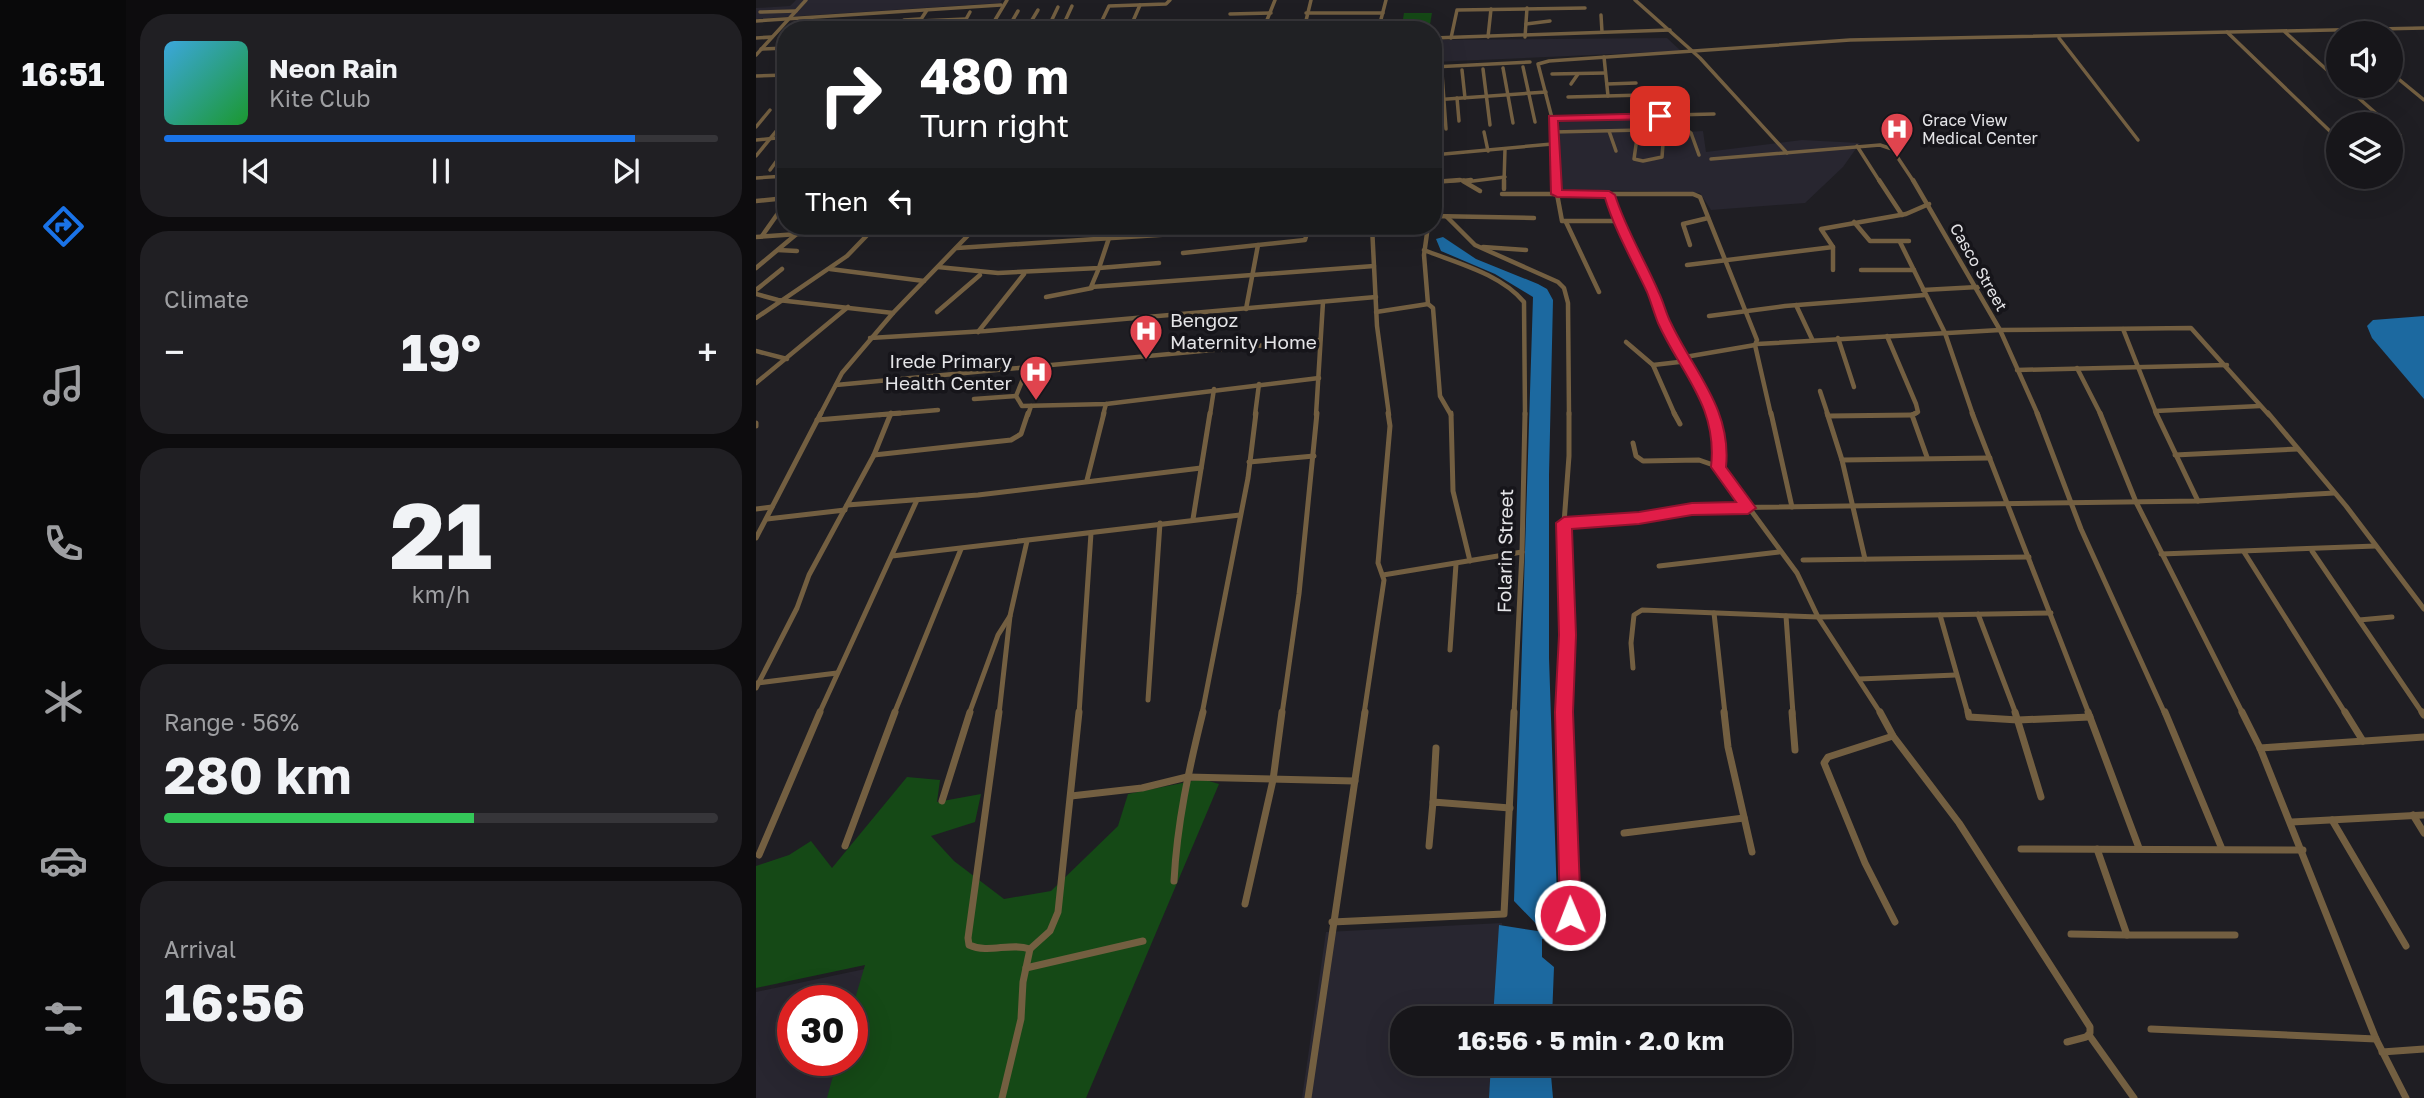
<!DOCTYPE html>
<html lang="en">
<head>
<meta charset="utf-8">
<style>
	body { margin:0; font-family:"Golos Text",sans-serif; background:#201f23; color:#f1f3f6; height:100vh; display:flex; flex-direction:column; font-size:26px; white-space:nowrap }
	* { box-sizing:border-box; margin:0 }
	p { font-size:23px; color:#9e9fa2 }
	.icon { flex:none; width:38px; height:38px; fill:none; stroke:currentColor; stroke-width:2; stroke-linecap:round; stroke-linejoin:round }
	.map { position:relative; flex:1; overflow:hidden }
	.drawer { display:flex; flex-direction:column; gap:14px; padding:14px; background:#0d0c0e; width:630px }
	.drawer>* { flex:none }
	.top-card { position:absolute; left:21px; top:21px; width:665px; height:214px; border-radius:28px; box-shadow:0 7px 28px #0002,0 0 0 2px #363539; background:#202124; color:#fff; overflow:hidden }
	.tools { position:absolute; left:1570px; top:21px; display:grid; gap:14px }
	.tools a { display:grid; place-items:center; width:77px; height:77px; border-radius:50%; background:#17161a; box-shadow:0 7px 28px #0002,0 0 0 2px #363539; font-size:35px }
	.speed { position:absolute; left:21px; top:985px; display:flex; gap:14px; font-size:35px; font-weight:700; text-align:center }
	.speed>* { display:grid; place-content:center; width:91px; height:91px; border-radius:50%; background:#17161a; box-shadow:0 7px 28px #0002,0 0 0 2px #363539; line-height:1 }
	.speed .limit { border:10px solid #d22; background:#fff; color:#111 }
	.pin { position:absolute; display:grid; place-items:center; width:60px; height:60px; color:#fff; margin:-30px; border-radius:14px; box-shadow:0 4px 10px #0006 }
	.me { position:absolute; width:77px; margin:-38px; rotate:359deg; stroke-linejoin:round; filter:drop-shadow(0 0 5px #0008) }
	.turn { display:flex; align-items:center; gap:24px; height:147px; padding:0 28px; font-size:32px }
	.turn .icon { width:91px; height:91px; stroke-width:2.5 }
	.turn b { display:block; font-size:49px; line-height:60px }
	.then { display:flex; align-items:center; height:66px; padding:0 28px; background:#0003; gap:14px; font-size:26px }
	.big { font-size:52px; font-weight:700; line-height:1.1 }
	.drawer .card { flex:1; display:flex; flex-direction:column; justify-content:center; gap:10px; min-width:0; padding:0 24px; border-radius:28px; background:#201f23 }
	.drawer .dial { align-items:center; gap:0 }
	.dial b { font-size:91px; line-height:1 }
	.song { display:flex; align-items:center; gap:21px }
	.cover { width:84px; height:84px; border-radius:10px; background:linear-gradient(135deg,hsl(200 70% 55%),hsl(130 70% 35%)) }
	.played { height:7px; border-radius:4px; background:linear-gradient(90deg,#1a73e8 85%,#363539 85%) }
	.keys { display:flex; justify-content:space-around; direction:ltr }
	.heat { display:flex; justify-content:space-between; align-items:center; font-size:38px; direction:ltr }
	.charge { height:10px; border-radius:5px; background:linear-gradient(90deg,#34c759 56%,#363539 0) }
	.trip { position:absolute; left:634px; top:1006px; width:402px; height:70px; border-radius:28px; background:#17161a; box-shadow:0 7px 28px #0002,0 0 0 2px #363539; font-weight:700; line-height:70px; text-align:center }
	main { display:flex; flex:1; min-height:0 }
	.tab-bar { display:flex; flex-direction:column; width:126px; justify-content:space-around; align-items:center; background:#09090a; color:#9e9fa2 }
	.tab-bar .icon { width:49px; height:49px }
	.tab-bar .current { color:#1a73e8 }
	.tab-bar b { font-size:32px; color:#f1f3f6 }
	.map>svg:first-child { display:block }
	.built { fill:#282630 }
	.green { fill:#154916 }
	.water { fill:#1c69a0 }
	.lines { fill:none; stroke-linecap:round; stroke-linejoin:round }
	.street-far3 { stroke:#735f41; stroke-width:3.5 }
	.street-far2 { stroke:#735f41; stroke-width:4.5 }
	.street-far1 { stroke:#735f41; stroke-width:5 }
	.street { stroke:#735f41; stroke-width:7 }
	.route { fill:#e11d48; stroke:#92132f; stroke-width:2 }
	.labels { text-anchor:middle; stroke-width:7; stroke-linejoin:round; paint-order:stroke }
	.far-poi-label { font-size:16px; fill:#e4e4e7; stroke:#16151a; text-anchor:start }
	.far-street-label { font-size:16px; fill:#e4e4e7; stroke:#16151a }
	.poi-label { font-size:19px; fill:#e4e4e7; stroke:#16151a; text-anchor:start }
	.street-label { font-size:19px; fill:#e4e4e7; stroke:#16151a }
</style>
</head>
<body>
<main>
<nav class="tab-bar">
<b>16:51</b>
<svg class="icon current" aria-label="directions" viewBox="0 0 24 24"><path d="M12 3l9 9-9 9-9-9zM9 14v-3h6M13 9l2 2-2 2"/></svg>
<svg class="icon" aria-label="music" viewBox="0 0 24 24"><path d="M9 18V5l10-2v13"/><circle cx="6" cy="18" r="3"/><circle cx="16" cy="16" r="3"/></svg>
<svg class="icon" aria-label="phone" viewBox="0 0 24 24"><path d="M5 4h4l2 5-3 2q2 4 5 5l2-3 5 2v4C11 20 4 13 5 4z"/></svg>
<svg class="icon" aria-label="climate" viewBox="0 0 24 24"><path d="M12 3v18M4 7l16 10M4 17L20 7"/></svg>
<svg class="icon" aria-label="car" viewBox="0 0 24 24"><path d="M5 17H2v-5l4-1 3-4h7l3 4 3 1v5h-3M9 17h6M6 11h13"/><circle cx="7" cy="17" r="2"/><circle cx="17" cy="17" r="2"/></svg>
<svg class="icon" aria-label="filters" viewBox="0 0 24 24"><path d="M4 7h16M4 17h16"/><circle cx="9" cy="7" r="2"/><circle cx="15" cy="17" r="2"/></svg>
</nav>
<section class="drawer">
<div class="card">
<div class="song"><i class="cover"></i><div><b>Neon Rain</b><p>Kite Club</p></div></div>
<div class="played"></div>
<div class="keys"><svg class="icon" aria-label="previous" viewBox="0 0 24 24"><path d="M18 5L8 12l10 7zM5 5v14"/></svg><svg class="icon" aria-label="pause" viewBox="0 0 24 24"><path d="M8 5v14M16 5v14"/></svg><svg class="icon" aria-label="next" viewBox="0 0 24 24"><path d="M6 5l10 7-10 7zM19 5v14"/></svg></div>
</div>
<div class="card"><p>Climate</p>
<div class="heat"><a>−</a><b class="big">19°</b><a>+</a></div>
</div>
<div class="card dial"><b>21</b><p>km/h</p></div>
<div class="card"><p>Range · 56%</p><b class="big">280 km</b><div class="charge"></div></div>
<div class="card"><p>Arrival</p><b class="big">16:56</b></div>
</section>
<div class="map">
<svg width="1668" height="1098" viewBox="0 0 1668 1098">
	<rect width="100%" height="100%" fill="#1f1e23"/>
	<g class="built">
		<polygon points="40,0 246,0 244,3 0,19 0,8 34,6"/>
		<polygon points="911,38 925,51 677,62 677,40"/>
		<polygon points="926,117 930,132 947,131 950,152 1046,140 1104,143 1087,167 1049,203 955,210 944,193 807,189 801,152 804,120"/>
		<polygon points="746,923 741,1018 646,1018 646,1064 738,1064 736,1098 546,1098 570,932"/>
		<polygon points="109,969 96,1014 96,1001 37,1001 37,1060 83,1061 72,1098 0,1098 0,992"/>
	</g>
	<g class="green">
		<polygon points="648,13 676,13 673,30 645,30"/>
		<polygon points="151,777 184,780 181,802 225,794 219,822 175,836 198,861 248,899 295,891 362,826 372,794 446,779 463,784 330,1098 71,1098 81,1061 96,1060 96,1009 109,965 0,988 0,866 33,855 55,841 76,868"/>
	</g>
	<g class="water">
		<polygon points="687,237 720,259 782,284 791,289 797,300 793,475 793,658 802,928 794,937 786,939 786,957 798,967 796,1018 737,1018 743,925 788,932 758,901 777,297 739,274 685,251 680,239"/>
		<polygon points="1668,316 1668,399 1616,338 1611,326 1617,320"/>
		<polygon points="735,1064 794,1064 797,1098 733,1098"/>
	</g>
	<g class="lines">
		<g class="street-far3">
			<polyline points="555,0 548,29 623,27"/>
			<polyline points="879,0 944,58 1031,153"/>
			<polyline points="4,12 40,11"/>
			<polyline points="550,13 627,13"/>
			<polyline points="474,14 515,13"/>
			<polyline points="845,15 846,32"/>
			<polyline points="148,20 164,19"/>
			<polyline points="0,21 245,5"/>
			<polyline points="163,21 210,19"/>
			<polyline points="770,24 794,21"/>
			<polyline points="623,27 630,0"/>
			<polyline points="374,28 384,5"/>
			<polyline points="342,29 353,6 410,4 414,0"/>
			<polyline points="158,30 171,10"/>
			<polyline points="204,30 214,12"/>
			<polyline points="233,30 251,0"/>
			<polyline points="251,30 262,11"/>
			<polyline points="270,30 282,10"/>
			<polyline points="291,30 302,7"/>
			<polyline points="305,30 316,6"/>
			<polyline points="329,30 374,27"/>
			<polyline points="496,30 507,29"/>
			<polyline points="507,30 519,0"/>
			<polyline points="1471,32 1579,136"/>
			<polyline points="1529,32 1582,80"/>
			<polyline points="732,37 735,9"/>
			<polyline points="769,37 771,8"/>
			<polyline points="0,38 16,37"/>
			<polyline points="677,38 914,30"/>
			<polyline points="695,38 701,10 829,8"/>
			<polyline points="1303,38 1382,140"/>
			<polyline points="5,49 30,48"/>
			<polyline points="0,55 50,0"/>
			<polyline points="848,57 852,96"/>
			<polyline points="24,59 30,59"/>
			<polyline points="677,67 774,62"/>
			<polyline points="767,67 779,122"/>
			<polyline points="747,68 757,123"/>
			<polyline points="727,69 734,125"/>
			<polyline points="706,70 709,98"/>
			<polyline points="1634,72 1668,100"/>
			<polyline points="686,73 690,129"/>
			<polyline points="796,74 849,73"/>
			<polyline points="0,76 30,75"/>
			<polyline points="815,84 822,74"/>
			<polyline points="851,84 880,83"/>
			<polyline points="1589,86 1632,124"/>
			<polyline points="812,97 888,95 895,97 904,115"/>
			<polyline points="701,98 703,121"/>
			<polyline points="677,100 790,92"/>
			<polyline points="796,118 958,114"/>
			<polyline points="0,127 14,110"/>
			<polyline points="1634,127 1644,135"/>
			<polyline points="853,131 860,151"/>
			<polyline points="882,131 878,159 887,161 906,157 908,130"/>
			<polyline points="728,132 732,151"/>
			<polyline points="798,132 930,129 935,133 943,155"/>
			<polyline points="0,140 30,137"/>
			<polyline points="1101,146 1124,182"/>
			<polyline points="677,155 796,144"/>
			<polyline points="0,156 30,119"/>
			<polyline points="955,159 1124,145 1136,149 1158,182"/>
			<polyline points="14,170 30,148"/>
			<polyline points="0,178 30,176"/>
			<polyline points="677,182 708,180"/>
			<polyline points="709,182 749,177"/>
			<polyline points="748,182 749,149"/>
			<polyline points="800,182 796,118 782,64 793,61 1094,40 1668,28"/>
		</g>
		<g class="street-far2">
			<polyline points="715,180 707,181 724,191"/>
			<polyline points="800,180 801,194 937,194 944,197 1001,340 999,345 1015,415"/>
			<polyline points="1123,180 1146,215"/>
			<polyline points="1157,180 1244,330 1282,415"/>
			<polyline points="677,182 704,180"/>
			<polyline points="748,189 748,180"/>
			<polyline points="746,194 801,194 806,221 861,221"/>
			<polyline points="853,195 909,324 947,391 957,415"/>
			<polyline points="0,201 30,198"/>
			<polyline points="677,216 778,218"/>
			<polyline points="691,217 719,245 802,282 808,288 812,303 813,415"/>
			<polyline points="810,222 843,292"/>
			<polyline points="1098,222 1114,241 1153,241"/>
			<polyline points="616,226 621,326 633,415"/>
			<polyline points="672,226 668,255 672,304 677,308 684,396 695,415"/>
			<polyline points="190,228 192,226"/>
			<polyline points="6,236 30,202"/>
			<polyline points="0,237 115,229"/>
			<polyline points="1144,242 1189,333 1217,415"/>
			<polyline points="934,245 927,224 952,218"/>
			<polyline points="727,247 770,250"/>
			<polyline points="201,248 449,232 454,230 455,226"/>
			<polyline points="22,250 41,251"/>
			<path d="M668,250C701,263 745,274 768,302L769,415"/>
			<polyline points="427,253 549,240 553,226"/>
			<polyline points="403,263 343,268 335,287 618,266"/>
			<polyline points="931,265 1077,247"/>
			<polyline points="182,267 242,273 343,268 353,238"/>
			<polyline points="0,268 43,232"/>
			<polyline points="74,269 168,281"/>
			<polyline points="1077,270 1077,247 1065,229 1150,214 1173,204"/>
			<polyline points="1105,270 1158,270"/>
			<polyline points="0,290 26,269"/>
			<polyline points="1167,290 1222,287"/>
			<polyline points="0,294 22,300 137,313"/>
			<polyline points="290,297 336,288"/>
			<polyline points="1040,305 1056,339"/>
			<polyline points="490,309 502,245"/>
			<polyline points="181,312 224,275"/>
			<polyline points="620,312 672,304"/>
			<polyline points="953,316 1029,306 1169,295"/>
			<polyline points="0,318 91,256 120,226"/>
			<polyline points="1367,329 1401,415"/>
			<polyline points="222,332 268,274"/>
			<polyline points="1131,336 1160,404 1162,412 1156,415"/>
			<polyline points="114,338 230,331 620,297"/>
			<polyline points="1082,338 1098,387"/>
			<polyline points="870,342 897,365 932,361"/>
			<polyline points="1001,344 1244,330 1435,328 1513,415"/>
			<polyline points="0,351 31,359"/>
			<polyline points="929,357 999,345"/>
			<polyline points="897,365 919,415"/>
			<polyline points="1321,368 1345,415"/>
			<polyline points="271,369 260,396 266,406 350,404 563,378"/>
			<polyline points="1261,370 1471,365"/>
			<polyline points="0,383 92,307"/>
			<polyline points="80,385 564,340"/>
			<polyline points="1064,391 1072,415"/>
			<polyline points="218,399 260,396"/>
			<polyline points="1399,411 1504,406"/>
			<polyline points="64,415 86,373 137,313 221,226"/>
			<polyline points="123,415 182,410"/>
			<polyline points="272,415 275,406"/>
			<polyline points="347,415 350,404"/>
			<polyline points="454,415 458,389"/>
			<polyline points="499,415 503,384"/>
			<polyline points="560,415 567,302"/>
		</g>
		<g class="street-far1">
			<polyline points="695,413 697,491 714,561"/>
			<polyline points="918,413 924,424"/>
			<polyline points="956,413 963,445 963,467"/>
			<polyline points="1015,413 1036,507"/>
			<polyline points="1071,413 1086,460 1109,559"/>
			<polyline points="1160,413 1156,415 1171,457"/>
			<polyline points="1216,413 1333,714"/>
			<polyline points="1281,413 1325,529 1409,714"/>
			<polyline points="1344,413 1380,502 1487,714"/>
			<polyline points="1400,413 1442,501"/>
			<polyline points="1512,413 1590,506 1668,609"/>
			<polyline points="1072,416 1156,415"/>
			<polyline points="61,420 144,413"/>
			<polyline points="0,423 0,426"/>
			<polyline points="877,443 880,456 887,461 943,460 963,467 1041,573 1062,617 1125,714"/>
			<polyline points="118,455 255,440 265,434 272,413"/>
			<polyline points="1419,455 1542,449"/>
			<polyline points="1086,460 1234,458"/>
			<polyline points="493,462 558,456"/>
			<polyline points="331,480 348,413"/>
			<polyline points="91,505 222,495 445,468"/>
			<polyline points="0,509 16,507"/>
			<polyline points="11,519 89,510"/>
			<polyline points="437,519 454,413"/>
			<polyline points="808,523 883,518 950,508 1442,501 1578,493"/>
			<polyline points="0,538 65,413"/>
			<polyline points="1556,551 1667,714"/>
			<polyline points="1488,552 1590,714"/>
			<polyline points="1405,554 1620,546"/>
			<polyline points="136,556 484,515"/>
			<polyline points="1047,560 1273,557"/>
			<polyline points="903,566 1023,552"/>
			<polyline points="627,575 766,552"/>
			<polyline points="958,613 969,714"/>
			<polyline points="1222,614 1260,714"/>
			<polyline points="1184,615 1212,714"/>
			<polyline points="1030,616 1037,714"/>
			<polyline points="1603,620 1636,617"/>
			<polyline points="694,650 700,564"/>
			<polyline points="877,668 875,643 878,615 886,610 1062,617 1295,613"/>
			<polyline points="1103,679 1200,675"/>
			<polyline points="1,683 81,673"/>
			<polyline points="0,688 41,608 53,575 118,455 135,413"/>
			<polyline points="392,700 404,523"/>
			<polyline points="63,714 161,500"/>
			<polyline points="138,714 205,549"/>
			<polyline points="213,714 242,635 254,616 271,541"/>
			<polyline points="243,714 254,616"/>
			<polyline points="323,714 335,533"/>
			<polyline points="446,714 492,478 500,413"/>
			<polyline points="526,714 543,594 561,413"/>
			<polyline points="608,714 628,580 622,563 634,426 632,413"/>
			<polyline points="758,714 766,552 769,413"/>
			<polyline points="808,714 811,635 808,523 813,456 813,413"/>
		</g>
		<g class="street">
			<path d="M243,712L212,938L213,945C233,954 254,942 274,949"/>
			<polyline points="808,712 814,915"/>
			<polyline points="968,712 972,747 996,852"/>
			<polyline points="1036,712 1039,750"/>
			<polyline points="1124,712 1137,736 1203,823 1334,1027 1334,1033 1330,1037 1311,1042"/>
			<polyline points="1212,712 1213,717 1262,720 1334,717"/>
			<polyline points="1259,712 1285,797"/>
			<polyline points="1332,712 1383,848"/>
			<polyline points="1409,712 1466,849"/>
			<polyline points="1486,712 1504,748 1620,1039 1650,1098"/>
			<polyline points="1589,712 1607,741"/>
			<polyline points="1666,712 1668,715"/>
			<polyline points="1137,736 1072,757 1068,763 1109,863 1139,922"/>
			<polyline points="1504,748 1668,737"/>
			<polyline points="315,796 386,788 431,777 599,781"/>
			<polyline points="186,801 214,712"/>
			<polyline points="677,802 680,748"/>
			<polyline points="1657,815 1668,833"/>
			<polyline points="1576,820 1650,946"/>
			<polyline points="1536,822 1668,815"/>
			<polyline points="868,833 988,818"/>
			<polyline points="89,846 139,712"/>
			<polyline points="673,846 677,802 754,808"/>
			<polyline points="1265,849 1547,850"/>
			<polyline points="3,855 64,712"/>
			<path d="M418,881C421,823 433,768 447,712"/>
			<polyline points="489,904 517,780 526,712"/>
			<polyline points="576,922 748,914 758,712"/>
			<polyline points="1315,934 1371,935 1341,849"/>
			<polyline points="1371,935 1479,935"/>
			<polyline points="270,968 387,941"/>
			<polyline points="1395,1029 1620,1039"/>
			<polyline points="1333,1035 1378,1098"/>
			<polyline points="1626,1052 1668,1049"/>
			<polyline points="246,1098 265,1019 267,982 274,949 294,931 302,912 323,712"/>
			<polyline points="552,1098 609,712"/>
		</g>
	</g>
	<path class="route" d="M908,113V118L904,119L802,121L806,190L853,191L859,195C870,230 889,260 903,293C908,303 910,314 915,323C938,372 976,409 970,467L1000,508L992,514L936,515L883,524L816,529L820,635L817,712L825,915L821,923L814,926L807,923L804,915L799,712L803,635L800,523L808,517L883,512L936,503L980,502L955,467C962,406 925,374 902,323C898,313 895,302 891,292C876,260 859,231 849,198L801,197L795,194L793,116Z"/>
	<defs>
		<symbol id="hospital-pin" viewBox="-11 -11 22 30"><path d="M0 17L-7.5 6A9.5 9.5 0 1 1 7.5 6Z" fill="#e0444e" stroke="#16151a"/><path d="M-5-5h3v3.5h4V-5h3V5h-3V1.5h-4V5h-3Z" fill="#fff"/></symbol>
	</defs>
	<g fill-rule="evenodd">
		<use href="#hospital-pin" x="1122" y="110" width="38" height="52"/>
		<use href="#hospital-pin" x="371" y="312" width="38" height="52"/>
		<use href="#hospital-pin" x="261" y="353" width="38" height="52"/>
	</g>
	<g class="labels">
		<g class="far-poi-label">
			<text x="1166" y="126">Grace View<tspan x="1166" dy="18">Medical Center</tspan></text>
		</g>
		<g class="far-street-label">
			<text transform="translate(1223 267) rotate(60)" y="6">Casco Street</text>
		</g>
		<g class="poi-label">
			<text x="414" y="327">Bengoz<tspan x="414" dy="22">Maternity Home</tspan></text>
			<text x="256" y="368" text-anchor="end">Irede Primary<tspan x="256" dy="22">Health Center</tspan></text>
		</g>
		<g class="street-label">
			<text transform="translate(749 551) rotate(-89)" y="7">Folarin Street</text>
		</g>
	</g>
</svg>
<div class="tools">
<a><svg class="icon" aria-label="sound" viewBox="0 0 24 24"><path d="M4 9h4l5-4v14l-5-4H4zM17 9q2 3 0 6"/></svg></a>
<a><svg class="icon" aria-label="layers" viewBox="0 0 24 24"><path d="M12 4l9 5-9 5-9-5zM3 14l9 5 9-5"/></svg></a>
</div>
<div class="speed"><div class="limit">30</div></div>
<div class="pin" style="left:904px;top:116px;background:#d93025"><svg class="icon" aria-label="arrive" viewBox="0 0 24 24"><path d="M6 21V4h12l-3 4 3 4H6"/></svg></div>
<svg class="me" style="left:814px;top:915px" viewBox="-20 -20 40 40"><circle r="17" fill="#e11d48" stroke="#fff" stroke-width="3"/><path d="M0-11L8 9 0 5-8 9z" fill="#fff"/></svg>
<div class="trip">16:56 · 5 min · 2.0 km</div>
<div class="top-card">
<div class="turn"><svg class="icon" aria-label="right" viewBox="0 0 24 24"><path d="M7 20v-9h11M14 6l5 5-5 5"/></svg><div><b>480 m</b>Turn right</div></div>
<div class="then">Then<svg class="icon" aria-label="left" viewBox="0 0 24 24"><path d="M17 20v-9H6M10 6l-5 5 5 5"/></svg></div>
</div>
</div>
</main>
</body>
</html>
